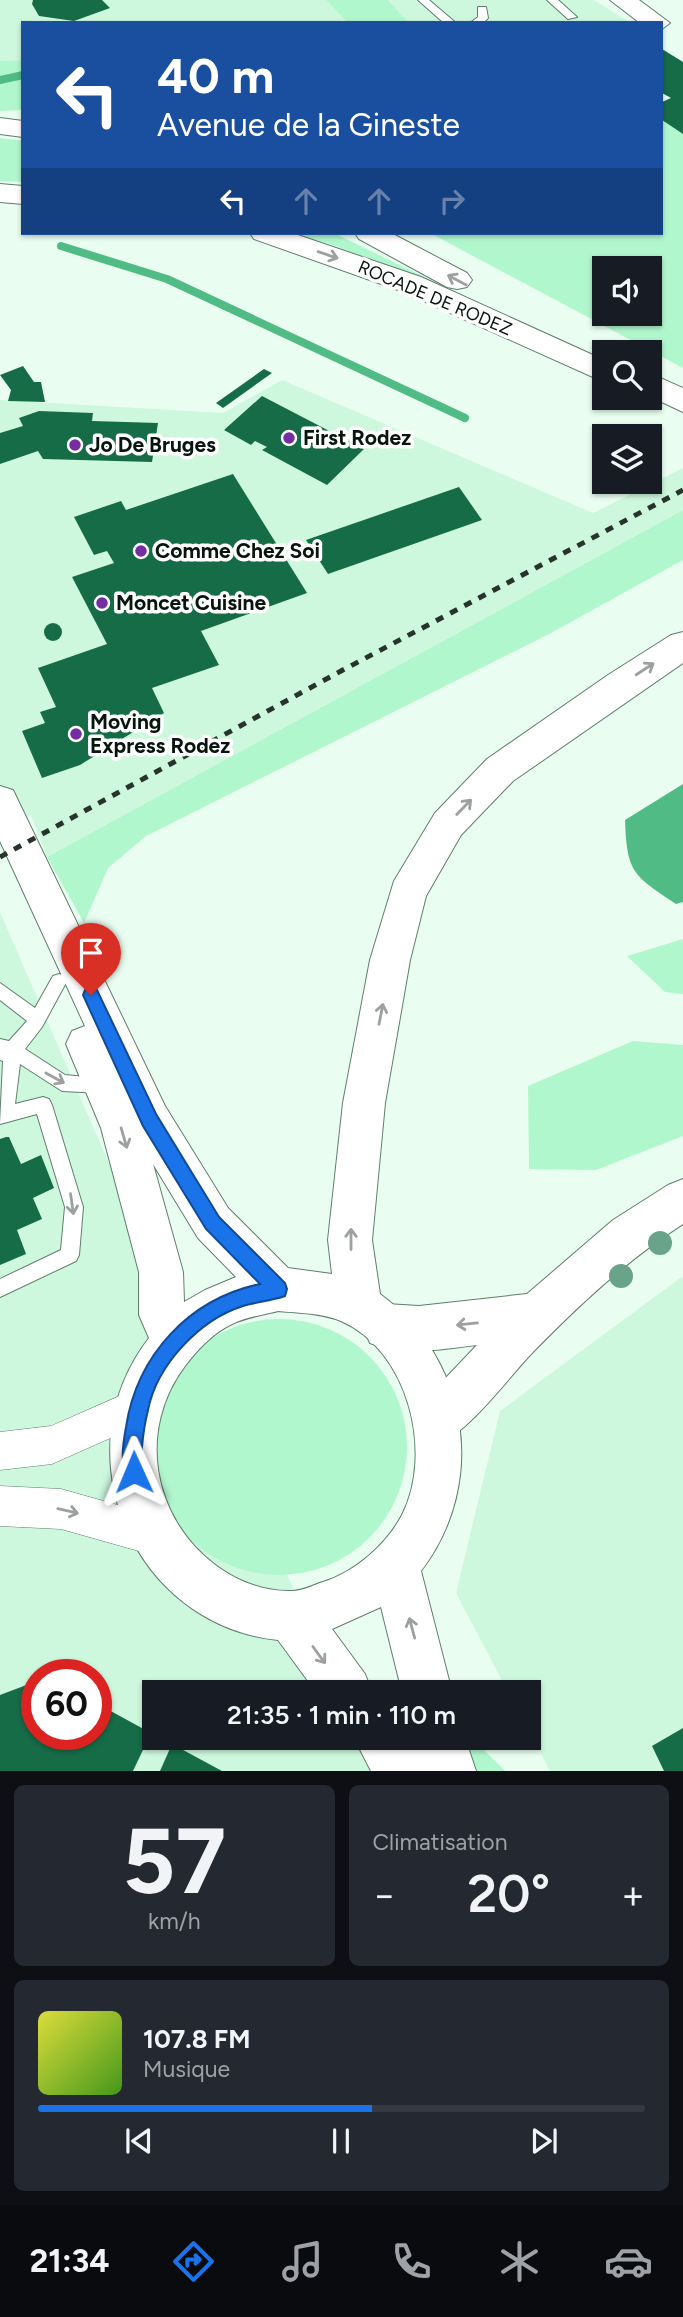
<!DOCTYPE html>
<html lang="fr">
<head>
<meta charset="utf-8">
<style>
	body { margin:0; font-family:Figtree,sans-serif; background:#242831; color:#f1f3f6; height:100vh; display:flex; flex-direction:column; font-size:26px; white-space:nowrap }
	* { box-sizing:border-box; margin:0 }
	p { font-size:23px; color:#9ea1a6 }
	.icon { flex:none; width:38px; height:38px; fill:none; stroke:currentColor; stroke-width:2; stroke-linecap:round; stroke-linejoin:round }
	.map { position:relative; height:1771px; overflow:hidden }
	.drawer { display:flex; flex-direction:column; gap:14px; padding:14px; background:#0d0f14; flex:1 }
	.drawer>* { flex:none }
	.guide { position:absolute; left:21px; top:21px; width:642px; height:214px; border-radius:0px; box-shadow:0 2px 5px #0004; background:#1a4fa0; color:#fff; overflow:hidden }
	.buttons { position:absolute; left:592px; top:256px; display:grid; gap:14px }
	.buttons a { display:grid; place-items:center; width:70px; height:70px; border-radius:0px; background:#171b24; box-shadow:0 2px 5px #0004; font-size:35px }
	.speed { position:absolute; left:21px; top:1659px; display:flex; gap:14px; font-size:35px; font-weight:700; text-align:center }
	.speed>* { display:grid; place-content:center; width:91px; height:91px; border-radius:50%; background:#171b24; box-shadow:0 2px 5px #0004; line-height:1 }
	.speed .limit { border:10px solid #d22; background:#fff; color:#111 }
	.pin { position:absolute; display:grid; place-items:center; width:60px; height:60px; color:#fff; margin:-72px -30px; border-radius:50% 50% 50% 0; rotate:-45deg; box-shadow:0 0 7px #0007 }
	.pin .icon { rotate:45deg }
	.me { position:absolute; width:77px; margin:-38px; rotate:359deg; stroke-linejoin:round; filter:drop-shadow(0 0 5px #0008) }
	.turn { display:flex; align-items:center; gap:24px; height:147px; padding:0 21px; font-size:32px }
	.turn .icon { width:91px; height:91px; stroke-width:2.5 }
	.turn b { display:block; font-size:49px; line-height:60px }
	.lanes { display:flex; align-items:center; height:66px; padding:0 21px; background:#0003; justify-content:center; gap:35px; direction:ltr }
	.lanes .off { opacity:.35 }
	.big { font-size:52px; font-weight:600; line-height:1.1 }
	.drawer .card { flex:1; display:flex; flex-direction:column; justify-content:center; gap:10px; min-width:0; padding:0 24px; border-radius:10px; background:#242831 }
	.drawer .dial { align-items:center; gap:0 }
	.dial b { font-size:91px; line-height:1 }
	.song { display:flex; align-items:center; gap:21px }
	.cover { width:84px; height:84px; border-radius:10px; background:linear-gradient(135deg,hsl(60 70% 55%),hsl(100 70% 35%)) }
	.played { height:7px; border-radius:4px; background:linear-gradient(90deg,#1a73e8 55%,#363941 55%) }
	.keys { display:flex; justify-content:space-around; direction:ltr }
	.heat { display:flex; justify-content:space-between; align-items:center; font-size:38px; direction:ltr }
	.drawer .tiles { flex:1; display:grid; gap:14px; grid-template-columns:1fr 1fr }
	.card:last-child { grid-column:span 2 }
	.trip { position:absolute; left:142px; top:1680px; width:399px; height:70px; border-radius:0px; background:#171b24; box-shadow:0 2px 5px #0004; font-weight:600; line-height:70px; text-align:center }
	.dock { display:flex; height:112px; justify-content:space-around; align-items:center; background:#090b0e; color:#9ea1a6 }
	.dock .icon { width:49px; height:49px }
	.dock .selected { color:#1a73e8 }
	.dock b { font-size:32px; color:#f1f3f6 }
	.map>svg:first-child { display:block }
	.built { fill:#cdf8de; fill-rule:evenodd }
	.green { fill:#b1f7ce; fill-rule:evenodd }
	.water { fill:#51bb85 }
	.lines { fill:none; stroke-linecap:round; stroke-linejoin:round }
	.stream { stroke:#51bb85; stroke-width:8 }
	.building { fill:#166c46 }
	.lane-casing { stroke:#5e7e6b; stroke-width:2 }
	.street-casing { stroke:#5e7e6b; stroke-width:1 }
	.secondary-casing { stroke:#5e7e6b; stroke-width:2 }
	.primary-casing { stroke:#5e7e6b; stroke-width:2 }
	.lane { fill:#fff; fill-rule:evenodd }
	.street { fill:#fff; fill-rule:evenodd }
	.secondary { fill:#fff; fill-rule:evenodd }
	.primary { fill:#fff; fill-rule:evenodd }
	.rail { stroke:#26342c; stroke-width:5; stroke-dasharray:8 8; stroke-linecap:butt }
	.tree { fill:#69a38a }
	.oneway { stroke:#9ca19f }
	.route { fill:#1a73e8; stroke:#114b97; stroke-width:2 }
	.poi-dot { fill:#742ea1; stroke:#fff; stroke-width:2.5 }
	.labels { text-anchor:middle; stroke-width:7; stroke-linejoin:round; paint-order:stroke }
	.far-street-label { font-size:18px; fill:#08150e; stroke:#fff }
	.poi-label { font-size:21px; font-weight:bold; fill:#08150e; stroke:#fff; text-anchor:start }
</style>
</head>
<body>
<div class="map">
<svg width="683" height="1771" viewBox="0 0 683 1771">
	<rect width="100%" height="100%" fill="#e9fef1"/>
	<g class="built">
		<polygon points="0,0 326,0 348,23 23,23 23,60 0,61"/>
		<polygon points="388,0 594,0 629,22 409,23"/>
		<polygon points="282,380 593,513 683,468 683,510 47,857 31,815 0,833 0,400 223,413"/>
		<path d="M0,912L338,1692H154V1738H358L373,1771H0ZM37,1675H96V1734H37Z"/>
		<polygon points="683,1276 683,1771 550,1771 529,1731 528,1692 508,1692 456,1593 500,1411"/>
	</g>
	<g class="green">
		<polygon points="326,0 388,0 409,23 348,23"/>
		<polygon points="23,60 23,110 0,111 0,61"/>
		<path d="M662,120L683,134V368L430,233H662ZM604,268H649V313H604Z"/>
		<polygon points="0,138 23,141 23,182 0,181"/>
		<polygon points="291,233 334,233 604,365 336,246"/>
		<polygon points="683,510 683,560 549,634 146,836 108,868 84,923 47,857"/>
		<polygon points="683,939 683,994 665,992 627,956"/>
		<polygon points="633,1041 683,1045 683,1136 596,1170 529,1169 528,1086"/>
		<circle cx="279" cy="1447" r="128"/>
		<polygon points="454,1738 477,1743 505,1771 466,1771"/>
	</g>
	<path class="water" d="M683,784V902L676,904C633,875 627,873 625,820Z"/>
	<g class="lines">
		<g class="stream">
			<polyline points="0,80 23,75"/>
			<polyline points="61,246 167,279 465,418"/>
		</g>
	</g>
	<g class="building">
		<polygon points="102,0 110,8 74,21 39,16 32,4 33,0"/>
		<polygon points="662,49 683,62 683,134 662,120 662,102 671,98 662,93"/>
		<polygon points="23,366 34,382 41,382 45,402 8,401 11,390 0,375"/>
		<polygon points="264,369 272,373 223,408 216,403"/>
		<polygon points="262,396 364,449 327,485 262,450 267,447 255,441 251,445 224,430"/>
		<polygon points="39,411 93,413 92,421 158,423 152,462 43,459 38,451 0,464 0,433 23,426 19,418"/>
		<polygon points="233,474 307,593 201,631 219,665 152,688 164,713 80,765 42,778 22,731 45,723 40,712 56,707 38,668 107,644 72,577 114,563 107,551 94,555 74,517 121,501 126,510"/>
		<polygon points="459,487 482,520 328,574 306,540"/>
		<circle cx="53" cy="632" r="9"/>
		<polygon points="6,1137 9,1137 21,1164 41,1155 54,1188 33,1198 42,1219 17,1230 26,1254 0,1265 0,1139"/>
		<polygon points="37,1681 37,1734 96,1734 96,1703 151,1733 133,1771 0,1771 0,1695"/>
		<polygon points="683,1728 683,1771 664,1771 652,1746"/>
		<polygon points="172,1744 222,1771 160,1771"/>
	</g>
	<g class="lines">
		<defs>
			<g id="lane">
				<polygon points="418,0 429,0 456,23 444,23"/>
				<polygon points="547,0 558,0 577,17 568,19"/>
				<polygon points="478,7 486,7 488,18 483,23 470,23 478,17"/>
				<polygon points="59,974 65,976 67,981 42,1027 25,1049 65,1075 107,1079 110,1085 107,1091 101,1093 62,1091 20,1064 15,1104 43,1097 49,1099 52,1105 83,1207 79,1255 76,1261 0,1297 0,1279 61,1250 65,1207 37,1114 0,1124 3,1061 0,1060 0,1039 9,1041 27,1021 0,1000 0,983 35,1008 53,976"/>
			</g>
			<g id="street">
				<polygon points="138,1388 151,1394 157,1407 151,1420 52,1464 0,1470 0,1432 51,1426"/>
				<polygon points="0,1486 61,1489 153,1515 167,1521 173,1535 167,1549 153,1555 61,1529 0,1526"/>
			</g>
			<g id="secondary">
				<polygon points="610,0 639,0 670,23 662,29 662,23 640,23"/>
				<path d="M683,1179V1224C627,1260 579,1305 533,1352C507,1379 470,1431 438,1444L421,1438L415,1421L421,1404L477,1345C441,1349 404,1357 370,1343L363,1327L370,1311L386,1304L419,1306L527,1294L613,1220L668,1185Z"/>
			</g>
			<g id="primary">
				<polygon points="0,118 23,121 23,137 0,134"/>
				<polygon points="0,184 23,186 23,204 0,202"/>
				<polygon points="250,233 292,233 421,277 604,360 604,382 401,291 254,239"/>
				<polygon points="355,233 391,233 467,273 472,280 467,287 457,289 447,287 359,239"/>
				<polygon points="649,373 683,388 683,412 649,396"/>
				<path d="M683,632V663L513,781L461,835L426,896L410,960L385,1103L372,1240L380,1294C468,1358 489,1482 421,1571L452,1692H402L381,1607L332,1629L365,1674L372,1692H316L278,1640C133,1625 60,1453 149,1338L139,1315V1272L101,1128L66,1044L72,1031L85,1026L0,841V786L13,790L165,1106L228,1208L288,1268L332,1274L328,1240L343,1103L370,960L394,881L435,813L487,759L608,675L671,635ZM153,1164L198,1238L236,1277L205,1290L184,1302L183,1272ZM278,1311C298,1313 322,1313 341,1321C408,1350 434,1452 402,1515C386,1545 355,1572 323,1582C313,1585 303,1591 292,1591C264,1592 236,1581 214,1564C152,1516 137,1430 185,1366C197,1350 213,1333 232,1324C246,1317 263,1315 278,1311Z"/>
				<polygon points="354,1738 410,1738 416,1748 413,1738 465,1738 476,1771 371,1771"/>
			</g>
		</defs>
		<use href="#lane" class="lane-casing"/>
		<use href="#street" class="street-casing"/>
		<use href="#secondary" class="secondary-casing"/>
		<use href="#primary" class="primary-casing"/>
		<use href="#lane" class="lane"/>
		<use href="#street" class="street"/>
		<use href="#secondary" class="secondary"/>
		<use href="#primary" class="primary"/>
		<polyline class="rail" points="0,857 341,671 683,490"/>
	</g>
	<g class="tree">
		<circle cx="660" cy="1243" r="12"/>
		<circle cx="621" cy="1276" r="12"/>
	</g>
	<defs><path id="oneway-shaft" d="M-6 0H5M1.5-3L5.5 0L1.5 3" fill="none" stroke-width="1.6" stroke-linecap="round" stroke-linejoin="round" transform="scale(1.75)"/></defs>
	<g class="oneway">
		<use href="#oneway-shaft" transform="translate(328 255) rotate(19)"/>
		<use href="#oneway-shaft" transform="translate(457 280) rotate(-152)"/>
		<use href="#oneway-shaft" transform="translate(645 669) rotate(-33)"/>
		<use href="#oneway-shaft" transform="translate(464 807) rotate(-46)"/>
		<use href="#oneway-shaft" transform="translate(381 1014) rotate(-79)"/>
		<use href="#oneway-shaft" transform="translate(55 1078) rotate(29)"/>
		<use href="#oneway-shaft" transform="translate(124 1138) rotate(74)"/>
		<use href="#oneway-shaft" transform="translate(72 1204) rotate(82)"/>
		<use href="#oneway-shaft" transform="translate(351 1239) rotate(-90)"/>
		<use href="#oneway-shaft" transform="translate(467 1324) rotate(174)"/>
		<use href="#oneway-shaft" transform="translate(68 1511) rotate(13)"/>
		<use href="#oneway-shaft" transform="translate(412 1628) rotate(-105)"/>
		<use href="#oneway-shaft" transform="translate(319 1655) rotate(54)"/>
	</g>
	<path class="route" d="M91,988L97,990L156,1114L219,1217L285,1283L287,1289L285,1296C271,1301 256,1302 243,1306C199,1320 157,1365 148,1410C145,1422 143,1435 142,1447C141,1459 145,1469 141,1479L134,1482L127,1479C120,1462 123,1444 126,1427C137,1355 189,1299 260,1284L206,1229L143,1126L83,995L85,990Z"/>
	<g class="poi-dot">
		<circle cx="289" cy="438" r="7"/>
		<circle cx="75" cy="445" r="7"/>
		<circle cx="141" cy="551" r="7"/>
		<circle cx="102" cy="603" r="7"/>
		<circle cx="76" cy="734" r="7"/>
	</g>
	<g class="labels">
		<g class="far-street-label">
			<text transform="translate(435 298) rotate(23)" y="6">ROCADE DE RODEZ</text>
		</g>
		<g class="poi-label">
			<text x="303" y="445">First Rodez</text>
			<text x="89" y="452">Jo De Bruges</text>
			<text x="155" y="558">Comme Chez Soi</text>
			<text x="116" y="610">Moncet Cuisine</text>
			<text x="90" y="729">Moving<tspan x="90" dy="24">Express Rodez</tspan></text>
		</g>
	</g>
</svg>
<div class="buttons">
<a><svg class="icon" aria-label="sound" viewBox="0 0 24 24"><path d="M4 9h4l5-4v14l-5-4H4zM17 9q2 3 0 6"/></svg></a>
<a><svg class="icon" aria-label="search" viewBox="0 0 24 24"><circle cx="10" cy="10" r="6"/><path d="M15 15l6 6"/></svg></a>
<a><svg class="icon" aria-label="layers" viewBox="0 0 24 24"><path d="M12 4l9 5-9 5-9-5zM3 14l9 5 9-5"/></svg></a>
</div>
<div class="speed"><div class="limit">60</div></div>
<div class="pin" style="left:91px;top:995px;background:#d93025"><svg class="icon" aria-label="arrive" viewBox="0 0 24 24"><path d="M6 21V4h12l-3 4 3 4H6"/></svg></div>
<svg class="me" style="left:134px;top:1472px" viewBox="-20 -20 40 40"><path d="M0-17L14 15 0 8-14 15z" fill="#1a73e8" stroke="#fff" stroke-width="4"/></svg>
<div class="trip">21:35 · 1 min · 110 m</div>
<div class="guide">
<div class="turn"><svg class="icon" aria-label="left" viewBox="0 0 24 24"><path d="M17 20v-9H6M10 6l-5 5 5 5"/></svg><div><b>40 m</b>Avenue de la Gineste</div></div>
<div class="lanes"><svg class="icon" aria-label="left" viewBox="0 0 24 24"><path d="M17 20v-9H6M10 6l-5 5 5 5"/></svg><svg class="icon off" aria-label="ahead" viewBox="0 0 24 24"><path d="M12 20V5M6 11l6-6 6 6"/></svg><svg class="icon off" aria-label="ahead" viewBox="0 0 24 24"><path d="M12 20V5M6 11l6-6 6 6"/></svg><svg class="icon off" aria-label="right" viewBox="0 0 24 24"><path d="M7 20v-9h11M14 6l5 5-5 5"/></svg></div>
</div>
</div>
<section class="drawer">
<div class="tiles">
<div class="card dial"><b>57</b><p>km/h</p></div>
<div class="card"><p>Climatisation</p>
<div class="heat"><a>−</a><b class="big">20°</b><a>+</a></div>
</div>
<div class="card">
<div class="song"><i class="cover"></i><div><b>107.8 FM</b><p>Musique</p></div></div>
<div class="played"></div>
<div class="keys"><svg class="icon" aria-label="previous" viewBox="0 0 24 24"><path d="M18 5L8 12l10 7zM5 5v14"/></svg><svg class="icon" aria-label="pause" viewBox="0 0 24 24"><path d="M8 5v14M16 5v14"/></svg><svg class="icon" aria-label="next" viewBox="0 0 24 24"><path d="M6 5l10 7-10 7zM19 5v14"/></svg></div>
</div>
</div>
</section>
<nav class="dock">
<b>21:34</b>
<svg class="icon selected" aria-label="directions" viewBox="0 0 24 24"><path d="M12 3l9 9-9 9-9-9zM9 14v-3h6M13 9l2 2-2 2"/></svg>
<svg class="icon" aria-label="music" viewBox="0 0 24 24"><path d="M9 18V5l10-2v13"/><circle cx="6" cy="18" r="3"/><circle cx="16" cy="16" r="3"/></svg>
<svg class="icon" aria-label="phone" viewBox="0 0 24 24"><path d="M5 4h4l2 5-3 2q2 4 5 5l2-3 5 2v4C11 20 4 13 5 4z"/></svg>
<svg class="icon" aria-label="climate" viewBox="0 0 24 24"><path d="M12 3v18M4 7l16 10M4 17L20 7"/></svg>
<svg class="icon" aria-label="car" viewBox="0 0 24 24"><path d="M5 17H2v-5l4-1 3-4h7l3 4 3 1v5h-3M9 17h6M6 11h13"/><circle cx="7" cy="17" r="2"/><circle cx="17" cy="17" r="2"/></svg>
</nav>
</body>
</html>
